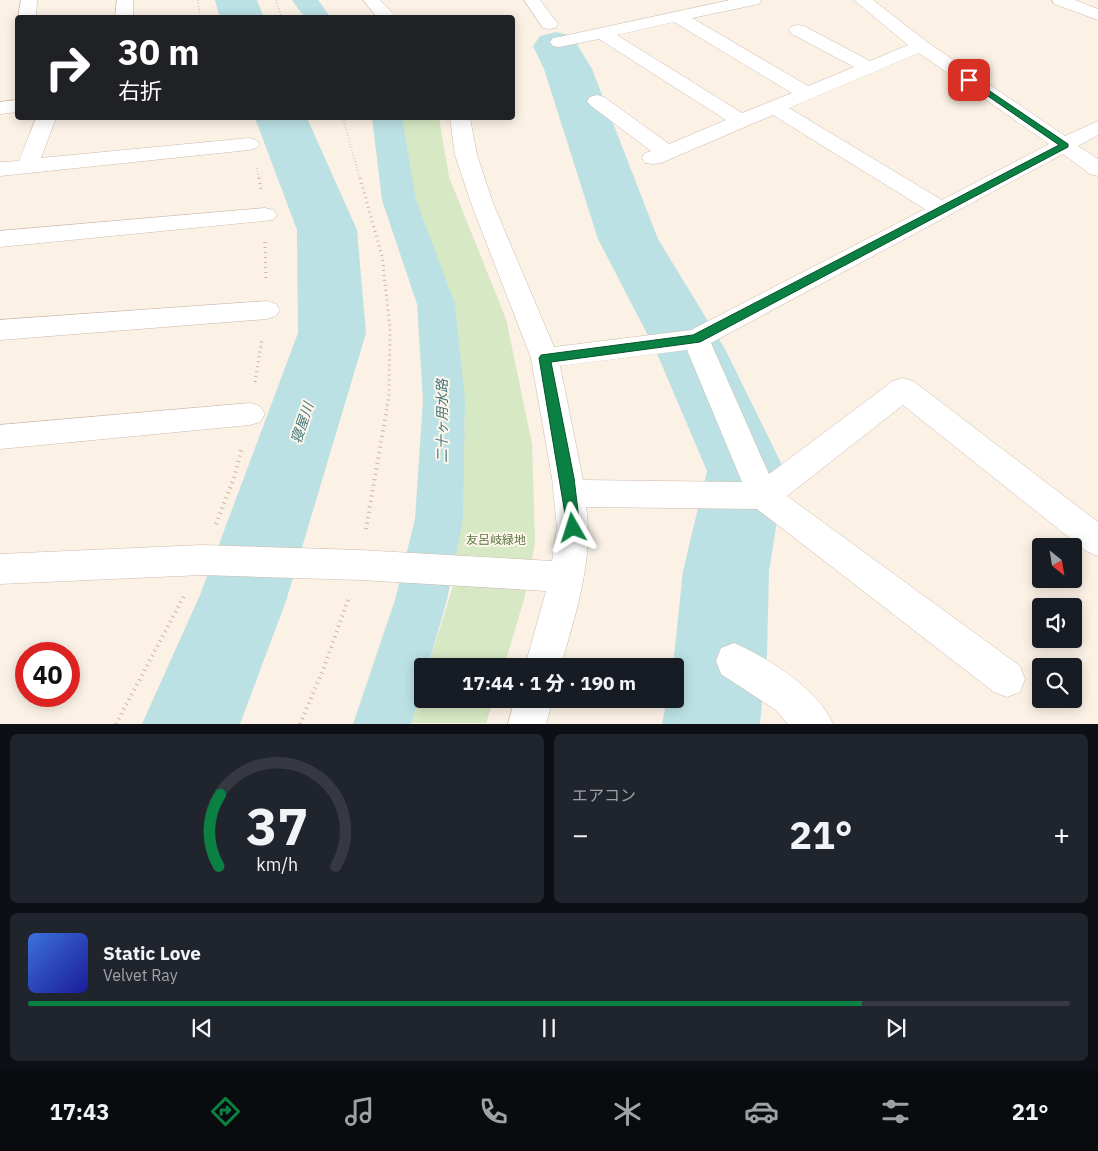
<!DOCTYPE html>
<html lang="ja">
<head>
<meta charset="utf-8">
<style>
	body { margin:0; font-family:"IBM Plex Sans","Noto Sans JP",sans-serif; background:#20242c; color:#f1f3f6; height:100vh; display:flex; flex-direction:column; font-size:19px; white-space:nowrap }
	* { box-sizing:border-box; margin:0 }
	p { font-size:16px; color:#9ea1a6 }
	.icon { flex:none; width:28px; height:28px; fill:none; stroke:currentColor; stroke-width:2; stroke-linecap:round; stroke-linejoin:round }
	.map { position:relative; height:724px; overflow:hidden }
	.panel { display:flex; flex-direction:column; gap:10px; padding:10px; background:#0d0f14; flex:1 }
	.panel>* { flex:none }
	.banner { position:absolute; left:15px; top:15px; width:500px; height:105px; border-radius:5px; box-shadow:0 2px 12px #0003; background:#202124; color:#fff; overflow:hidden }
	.needle { width:32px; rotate:150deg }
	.buttons { position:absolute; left:1032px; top:538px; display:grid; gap:10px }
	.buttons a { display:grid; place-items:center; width:50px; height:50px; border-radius:5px; background:#171b24; box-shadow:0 2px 12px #0003; font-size:25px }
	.speed { position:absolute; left:15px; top:642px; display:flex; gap:10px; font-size:25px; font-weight:700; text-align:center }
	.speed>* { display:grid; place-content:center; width:65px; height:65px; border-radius:50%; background:#171b24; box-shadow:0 2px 12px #0003; line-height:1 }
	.speed .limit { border:8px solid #d22; background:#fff; color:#111 }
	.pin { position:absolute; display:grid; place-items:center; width:42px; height:42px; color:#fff; margin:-21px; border-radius:10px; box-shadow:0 2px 8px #0006 }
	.me { position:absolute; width:55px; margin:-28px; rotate:354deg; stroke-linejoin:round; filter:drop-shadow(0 0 4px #0008) }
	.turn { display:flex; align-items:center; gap:18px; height:105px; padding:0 20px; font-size:22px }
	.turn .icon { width:65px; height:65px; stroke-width:2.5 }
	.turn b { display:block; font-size:35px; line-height:42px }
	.big { font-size:38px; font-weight:800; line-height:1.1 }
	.panel .card { flex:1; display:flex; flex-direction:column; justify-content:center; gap:8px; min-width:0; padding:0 18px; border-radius:8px; background:#20242c }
	.panel .dial { align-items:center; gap:0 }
	.dial svg { height:130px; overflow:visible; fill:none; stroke:#363941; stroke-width:7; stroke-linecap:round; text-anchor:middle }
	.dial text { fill:#f1f3f6; stroke:none }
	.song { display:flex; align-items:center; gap:15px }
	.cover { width:60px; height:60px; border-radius:8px; background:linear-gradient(135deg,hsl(220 70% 55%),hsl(240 70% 35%)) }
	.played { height:5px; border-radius:2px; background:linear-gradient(90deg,#0b8043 80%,#363941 80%) }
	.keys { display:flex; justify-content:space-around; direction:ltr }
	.heat { display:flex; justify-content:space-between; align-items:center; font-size:28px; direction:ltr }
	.panel .tiles { flex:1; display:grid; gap:10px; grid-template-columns:1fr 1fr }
	.card:last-child { grid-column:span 2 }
	.trip { position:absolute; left:414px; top:658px; width:270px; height:50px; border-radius:5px; background:#171b24; box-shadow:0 2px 12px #0003; font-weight:800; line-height:50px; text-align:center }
	.tabs { display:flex; height:80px; justify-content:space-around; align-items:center; background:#090b0e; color:#9ea1a6 }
	.tabs .icon { width:35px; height:35px }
	.tabs .active { color:#0b8043 }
	.tabs b { font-size:22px; color:#f1f3f6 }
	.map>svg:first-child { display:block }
	.green { fill:#d6e8c4 }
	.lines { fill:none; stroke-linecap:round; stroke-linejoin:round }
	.canal { fill:#bbe1e4; fill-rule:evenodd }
	.river { fill:#bbe1e4; fill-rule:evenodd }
	.minor-casing { stroke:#cebaaf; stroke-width:1 }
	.path-far2 { stroke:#d4b1a2; stroke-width:2; stroke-dasharray:0.5 2.5; stroke-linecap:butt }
	.path-far1 { stroke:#d4b1a2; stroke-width:3; stroke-dasharray:1 4; stroke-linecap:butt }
	.path { stroke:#d4b1a2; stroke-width:4; stroke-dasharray:1 4.5; stroke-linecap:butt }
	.minor { fill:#fff; fill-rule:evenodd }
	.route { fill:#0b8043; stroke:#07532c }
	.labels { text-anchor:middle; stroke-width:4; stroke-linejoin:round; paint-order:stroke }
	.park-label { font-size:12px; fill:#587844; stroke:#fef5eb }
	.water-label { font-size:14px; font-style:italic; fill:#43797f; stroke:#fef5eb }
</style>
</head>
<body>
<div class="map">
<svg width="1098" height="724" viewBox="0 0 1098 724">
	<rect width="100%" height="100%" fill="#fbf1e5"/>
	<g class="green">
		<polygon points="400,118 439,118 449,177 506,319 532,444 535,542 525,596 504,666 428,666 453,586 465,419 459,343 449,299 403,163"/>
		<polygon points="422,684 422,699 494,699 486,723 409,723"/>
	</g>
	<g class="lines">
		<g class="canal">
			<polygon points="292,0 318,0 331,18 305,18"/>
			<polygon points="372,118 402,118 416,200 455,304 465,400 463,519 447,600 428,666 422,666 422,684 411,724 353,724 395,600 415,519 423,400 417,304 382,200"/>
		</g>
		<g class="river">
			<polygon points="215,0 257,0 264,18 220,18"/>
			<polygon points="556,32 572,36 592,69 658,239 725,349 785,471 769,571 767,653 760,724 662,724 667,699 675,699 675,666 673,666 683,571 707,471 655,349 598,239 544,69 533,46 540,36"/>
			<polygon points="255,118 307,118 357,230 366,333 286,601 240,724 142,724 200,595 298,333 297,230"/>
		</g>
		<defs>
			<g id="minor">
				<polygon points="21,0 37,0 36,18 18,18"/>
				<polygon points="117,0 133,0 133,18 115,18"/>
				<polygon points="363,0 380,0 397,18 378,18"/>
				<polygon points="524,0 540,0 558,24 555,28 549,29 543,28"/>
				<path d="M730,0H761L759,4L692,18L808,86L854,67L792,34L789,30L792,26L798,25L804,26L870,61L908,45L854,0H873L927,42L1065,136L1098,121V135L1078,146L1098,159V176L1090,174L1063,154L711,343L769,474L893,381L903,378L913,381L1098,522V556L1086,551L903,405L787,496L1020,666L1025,679L1020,692L1007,697L994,692L757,509L586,507C594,560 575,615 561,666H525L546,591L360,580L202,575L0,584V554L202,545L360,550L552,561L557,528L552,478L531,358L471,203L455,155L450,118H470L477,155L493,203L554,347L691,330L925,209L773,115L661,163L653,164L645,163L642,158L645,153L651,151L590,105L587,101L590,97L597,95L604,97L669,144L726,120L599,39L559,47L553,46L550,42L553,38L559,37ZM674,22L792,93L742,113L617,35ZM919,53L1049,144L942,200L789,108ZM687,350L742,482L583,480L560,366Z"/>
				<polygon points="1052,0 1075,0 1098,9 1098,20 1054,4"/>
				<polygon points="18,100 18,112 0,114 0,102"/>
				<polygon points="36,118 56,118 41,158 249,138 256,140 260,144 256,148 249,150 0,176 0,162 19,161"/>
				<polygon points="265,208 273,210 277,215 273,220 0,247 0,231"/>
				<polygon points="267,301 276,304 280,310 276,316 267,319 0,340 0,320"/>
				<polygon points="250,403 260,406 265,414 260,422 250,425 0,449 0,425"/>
				<path d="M734,643C767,657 819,690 833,724H788L776,710L721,674L716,661L721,648Z"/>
				<polygon points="515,699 553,699 546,724 508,724"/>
			</g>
		</defs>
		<use href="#minor" class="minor-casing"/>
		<g class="path-far2">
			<polyline points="198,0 200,18"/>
			<polyline points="276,0 282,18"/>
			<polyline points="343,118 360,179"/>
			<polyline points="257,168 259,179"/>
		</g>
		<g class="path-far1">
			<polyline points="259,178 261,189"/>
			<polyline points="360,178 382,256 390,328 389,394 386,414"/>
			<polyline points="265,242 266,281"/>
			<polyline points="255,382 262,339"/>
		</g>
		<g class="path">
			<polyline points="216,524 234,478 242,447"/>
			<polyline points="366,529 386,413"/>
			<polyline points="116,724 184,596"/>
			<polyline points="300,724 323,670 348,600"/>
		</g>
		<use href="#minor" class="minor"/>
	</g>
	<polygon class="route" points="969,77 1068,144 1068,147 700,342 551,362 574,478 580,528 578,532 573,534 568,532 539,358 541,355 693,335 1059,145 966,81 965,80"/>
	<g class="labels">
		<g class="park-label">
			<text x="496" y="544">友呂岐緑地</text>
		</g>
		<g class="water-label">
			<text transform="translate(442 421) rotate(-90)" y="5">二十ヶ用水路</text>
			<text transform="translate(302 423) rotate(-71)" y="5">寝屋川</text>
		</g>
	</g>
</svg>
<div class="buttons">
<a><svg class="needle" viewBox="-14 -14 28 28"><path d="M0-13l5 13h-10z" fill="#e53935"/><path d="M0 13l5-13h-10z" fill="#9ea1a6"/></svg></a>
<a><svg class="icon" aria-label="sound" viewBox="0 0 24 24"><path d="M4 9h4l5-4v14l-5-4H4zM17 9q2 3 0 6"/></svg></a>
<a><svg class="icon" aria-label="search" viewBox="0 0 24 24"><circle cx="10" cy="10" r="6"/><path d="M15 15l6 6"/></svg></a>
</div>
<div class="speed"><div class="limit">40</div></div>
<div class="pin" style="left:969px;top:80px;background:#d93025"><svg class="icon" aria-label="arrive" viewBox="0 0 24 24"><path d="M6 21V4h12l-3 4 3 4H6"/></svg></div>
<svg class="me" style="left:573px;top:528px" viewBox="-20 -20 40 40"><path d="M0-17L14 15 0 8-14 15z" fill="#0b8043" stroke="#fff" stroke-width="4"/></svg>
<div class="trip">17:44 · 1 分 · 190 m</div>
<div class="banner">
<div class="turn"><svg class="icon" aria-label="right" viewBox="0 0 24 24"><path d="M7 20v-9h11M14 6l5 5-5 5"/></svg><div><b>30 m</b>右折</div></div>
</div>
</div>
<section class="panel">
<div class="tiles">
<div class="card dial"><svg viewBox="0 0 100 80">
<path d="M14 69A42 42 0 1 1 86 69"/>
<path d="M14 69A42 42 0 0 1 15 25" stroke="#0b8043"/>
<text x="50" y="56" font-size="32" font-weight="700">37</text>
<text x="50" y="72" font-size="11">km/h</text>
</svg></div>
<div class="card"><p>エアコン</p>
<div class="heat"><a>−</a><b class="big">21°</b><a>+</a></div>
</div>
<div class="card">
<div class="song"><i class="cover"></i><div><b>Static Love</b><p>Velvet Ray</p></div></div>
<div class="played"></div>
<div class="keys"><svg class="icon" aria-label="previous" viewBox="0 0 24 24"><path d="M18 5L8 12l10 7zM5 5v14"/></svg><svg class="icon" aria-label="pause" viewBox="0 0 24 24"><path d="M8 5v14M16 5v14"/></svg><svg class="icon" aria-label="next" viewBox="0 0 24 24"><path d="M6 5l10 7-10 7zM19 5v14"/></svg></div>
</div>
</div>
</section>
<nav class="tabs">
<b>17:43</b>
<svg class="icon active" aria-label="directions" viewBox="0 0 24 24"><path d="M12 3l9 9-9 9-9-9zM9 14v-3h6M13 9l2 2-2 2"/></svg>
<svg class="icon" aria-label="music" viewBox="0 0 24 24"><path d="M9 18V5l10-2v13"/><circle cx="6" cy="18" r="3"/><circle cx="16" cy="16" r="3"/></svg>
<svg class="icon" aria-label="phone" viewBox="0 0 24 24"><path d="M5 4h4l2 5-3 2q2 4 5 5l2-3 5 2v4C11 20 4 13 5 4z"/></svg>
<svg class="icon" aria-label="climate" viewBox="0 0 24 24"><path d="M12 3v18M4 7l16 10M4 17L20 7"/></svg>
<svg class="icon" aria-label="car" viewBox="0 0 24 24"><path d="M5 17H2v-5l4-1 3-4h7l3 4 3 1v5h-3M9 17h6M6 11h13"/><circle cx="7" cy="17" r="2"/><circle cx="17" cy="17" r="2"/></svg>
<svg class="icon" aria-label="filters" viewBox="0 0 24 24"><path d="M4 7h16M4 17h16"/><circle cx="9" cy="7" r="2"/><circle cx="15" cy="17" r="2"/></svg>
<b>21°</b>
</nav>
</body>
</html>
